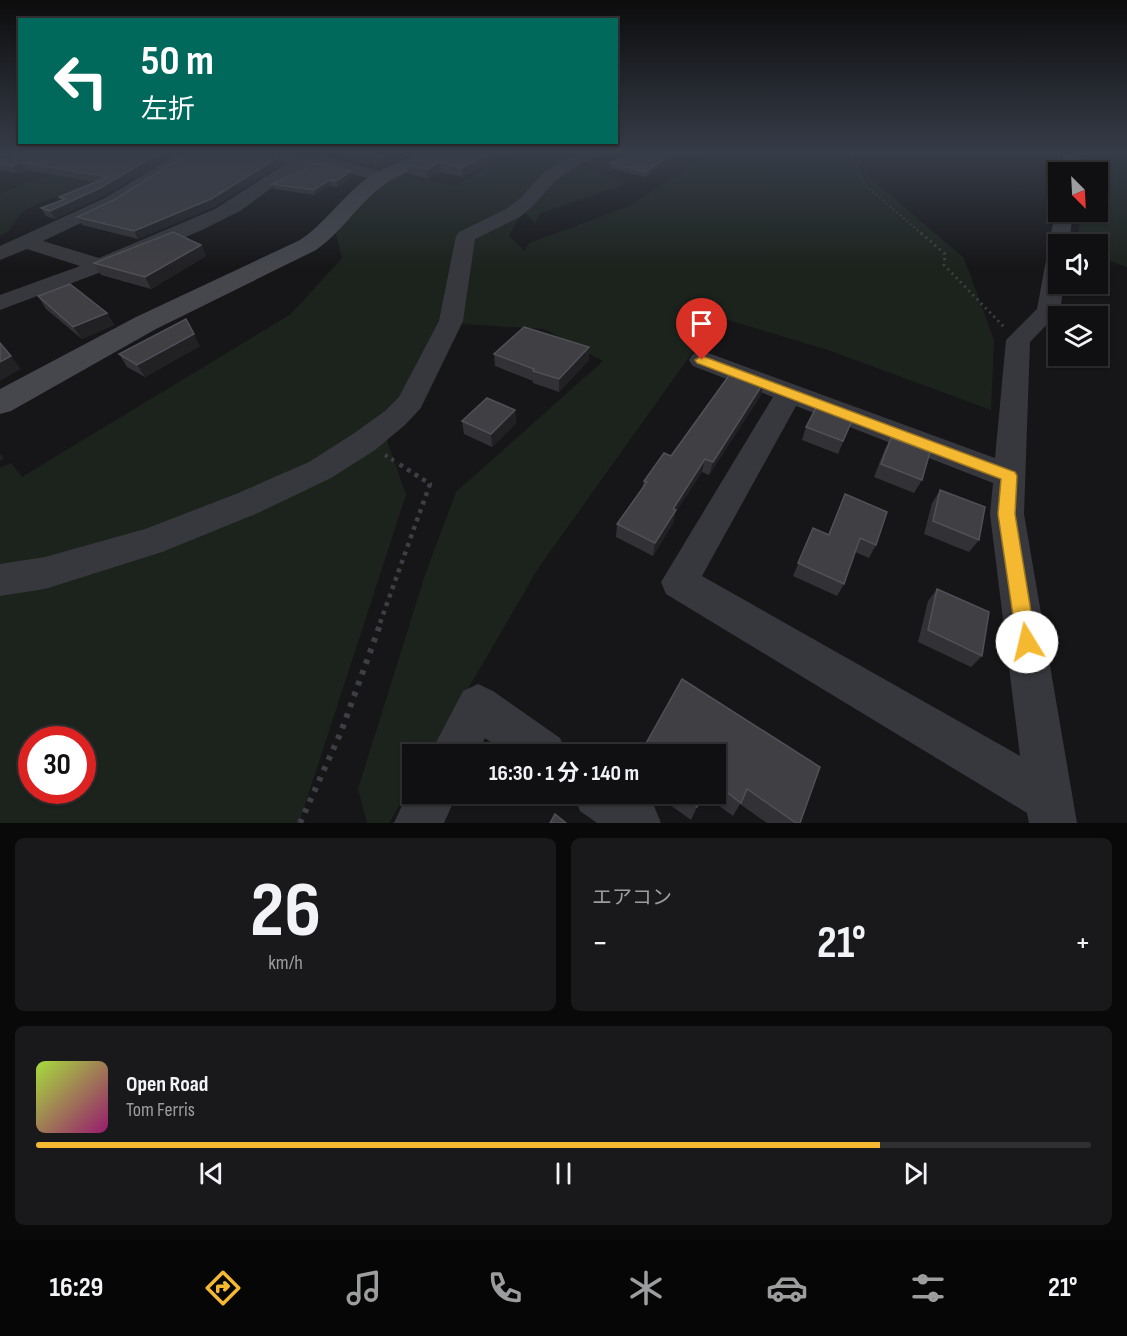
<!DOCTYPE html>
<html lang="ja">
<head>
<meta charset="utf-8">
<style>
	body { margin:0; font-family:"Sofia Sans Condensed","Noto Sans JP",sans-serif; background:#19191b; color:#f1f3f6; height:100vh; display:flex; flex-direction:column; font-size:22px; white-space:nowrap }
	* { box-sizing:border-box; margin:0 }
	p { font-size:20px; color:#9c9d9f }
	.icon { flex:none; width:33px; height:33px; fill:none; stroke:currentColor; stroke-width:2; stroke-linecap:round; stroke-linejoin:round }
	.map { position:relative; height:823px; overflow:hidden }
	.details { display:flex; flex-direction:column; gap:15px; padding:15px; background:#09090a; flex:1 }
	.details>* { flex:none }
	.guide { position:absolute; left:18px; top:18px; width:600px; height:126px; border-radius:0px; box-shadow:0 2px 4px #0004,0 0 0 2px #303032; background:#00695c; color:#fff; overflow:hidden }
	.needle { width:39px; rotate:156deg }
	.tools { position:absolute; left:1048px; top:162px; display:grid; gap:12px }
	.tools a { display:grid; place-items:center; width:60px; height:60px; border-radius:0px; background:#101012; box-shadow:0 2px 4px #0004,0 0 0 2px #303032; font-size:30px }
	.speed { position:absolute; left:18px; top:726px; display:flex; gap:12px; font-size:30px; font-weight:700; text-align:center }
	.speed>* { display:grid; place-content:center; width:78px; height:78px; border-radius:50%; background:#101012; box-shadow:0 2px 4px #0004,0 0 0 2px #303032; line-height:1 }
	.speed .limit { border:9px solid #d22; background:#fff; color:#111 }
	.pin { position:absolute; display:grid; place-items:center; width:51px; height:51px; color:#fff; margin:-62px -26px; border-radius:50% 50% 50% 0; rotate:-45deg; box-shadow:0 0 6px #0007 }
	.pin .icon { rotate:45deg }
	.me { position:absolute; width:66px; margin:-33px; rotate:351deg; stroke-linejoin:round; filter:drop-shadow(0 0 4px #0008) }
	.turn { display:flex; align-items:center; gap:21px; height:126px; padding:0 24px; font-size:27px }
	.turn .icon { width:78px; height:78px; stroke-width:2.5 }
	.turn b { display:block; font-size:42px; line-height:51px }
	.big { font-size:45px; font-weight:700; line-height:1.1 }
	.details .card { flex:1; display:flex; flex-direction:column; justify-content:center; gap:9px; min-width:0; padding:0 21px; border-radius:9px; background:#19191b }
	.details .dial { align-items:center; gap:0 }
	.dial b { font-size:78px; line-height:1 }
	.song { display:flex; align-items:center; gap:18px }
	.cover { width:72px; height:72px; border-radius:9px; background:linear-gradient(135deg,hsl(80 70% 55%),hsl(320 70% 35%)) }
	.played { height:6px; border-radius:3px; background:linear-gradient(90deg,#f5b931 80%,#303032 80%) }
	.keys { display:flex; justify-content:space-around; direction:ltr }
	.heat { display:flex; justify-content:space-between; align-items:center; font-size:33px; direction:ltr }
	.details .tiles { flex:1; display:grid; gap:15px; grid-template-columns:1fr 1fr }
	.card:last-child { grid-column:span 2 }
	.trip { position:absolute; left:402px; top:744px; width:324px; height:60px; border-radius:0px; background:#101012; box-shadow:0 2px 4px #0004,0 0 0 2px #303032; font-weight:700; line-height:60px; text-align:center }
	.tab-bar { display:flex; height:96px; justify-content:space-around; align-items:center; background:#060607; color:#9c9d9f }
	.tab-bar .icon { width:42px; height:42px }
	.tab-bar .selected { color:#f5b931 }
	.tab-bar b { font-size:27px; color:#f1f3f6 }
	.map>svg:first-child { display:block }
	.green { fill:#1c231d; fill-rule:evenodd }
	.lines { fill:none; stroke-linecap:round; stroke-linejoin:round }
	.path-far4 { stroke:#3d3f44; stroke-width:2; stroke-dasharray:1.5 3; stroke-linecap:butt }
	.path-far3 { stroke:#3d3f44; stroke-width:3; stroke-dasharray:2 4; stroke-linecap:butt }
	.path-far2 { stroke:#3d3f44; stroke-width:4; stroke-dasharray:3 4.5; stroke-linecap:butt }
	.path-far1 { stroke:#3d3f44; stroke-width:4.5; stroke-dasharray:4 5; stroke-linecap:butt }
	.path { stroke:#3d3f44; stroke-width:6; stroke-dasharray:4.5 7; stroke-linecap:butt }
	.street { fill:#37383d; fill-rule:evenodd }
	.secondary { fill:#45474d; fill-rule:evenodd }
	.wall { fill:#323236 }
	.shaded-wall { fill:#212124 }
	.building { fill:#3f3f44; stroke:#4f5156; stroke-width:1.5 }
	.route { fill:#f5b931; stroke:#9f7820; stroke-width:1.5 }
</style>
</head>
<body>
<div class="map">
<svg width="1127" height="823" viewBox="0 0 1127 823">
	<rect width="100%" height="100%" fill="#161618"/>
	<g class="green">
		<path d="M509,153H582L568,164L629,183L539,214L536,223L522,211L509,236L525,251L529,243L627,207L681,173L707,153H841L964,258L994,340L991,410L828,350L725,319L697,346L539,567L430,754H412V784L389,823H367L358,789L425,575L456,492L603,361L544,329L462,324L422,407L386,437L406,495L299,823H0V468L11,463L22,477L291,314L342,258L335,230L372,190L397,175L457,185ZM32,740H82V790H32Z"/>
		<polygon points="1084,153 1127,153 1127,267 1098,257 1098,244 1078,244 1080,212 1098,212 1098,172 1081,172"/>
		<path d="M91,160L119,177C92,186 43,197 22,213C12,221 15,230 0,236V193Z"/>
	</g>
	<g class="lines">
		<polyline class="path-far4" points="851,153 864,184 923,235"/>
		<polyline class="path-far3" points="921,233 945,254 944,265 1005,328"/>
		<polyline class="path-far2" points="385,455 398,463"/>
		<polyline class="path-far1" points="380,623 430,484 396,462"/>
		<polyline class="path" points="300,823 341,732 381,622"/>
		<g class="street">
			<polygon points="179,153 198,153 117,206 43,241 99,258 215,209 287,163 262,156 260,153 328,157 388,173 390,177 382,182 327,167 309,165 290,174 240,211 202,230 120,265 0,310 0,295 80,266 27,249 0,260 0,246 105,198"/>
			<polygon points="580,153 601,153 599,156 574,167 554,182 534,205 520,217 475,239 463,321 420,409 405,425 375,450 331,478 260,512 162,552 45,589 0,596 0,564 45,557 145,529 236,494 309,462 353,434 385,411 399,397 439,321 456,236 459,232 506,209 522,197 542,174 562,161"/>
			<polygon points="1063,153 1079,153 1078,172 1062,172"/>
			<path d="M1059,208V212H1073L1069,244H1059V284H1064L1060,311L1030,342L1024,514L1077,823H1029L1027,813L666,594L661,582L773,397L693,366L689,360L693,354L702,352L711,354L995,458L1006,340L1037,309L1055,212ZM796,406L993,483L990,514L1020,756L702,576Z"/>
			<polygon points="478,684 493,691 560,738 567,754 507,754 485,738 477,754 430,754 463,691"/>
			<polygon points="412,784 412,794 457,794 444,823 394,823"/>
			<polygon points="573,794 637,794 654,806 661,823 597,823 580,811"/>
		</g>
		<path class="secondary" d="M422,153H447L444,157C422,167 396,174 377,190C355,209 340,233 316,250L156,329L11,411L0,414V389L136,317L300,240C324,224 340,200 362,182C380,168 402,161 422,153Z"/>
	</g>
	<g class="wall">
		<polygon points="175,153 104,196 55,219 46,216 41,208 61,200 59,197 96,182 26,170 17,173 0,170 0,160"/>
		<polygon points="339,153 416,153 382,167 373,165 373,163 369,165 341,158"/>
		<polygon points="505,153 463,177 441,172 428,179 409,174 408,165"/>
		<polygon points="617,153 682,153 673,157 646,177 610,168 610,163 626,157"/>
		<polygon points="282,164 214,207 138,239 82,225 77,217 114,200"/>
		<polygon points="353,176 338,187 330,186 315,195 274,189 272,184"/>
		<polygon points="201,245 206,256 151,289 101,275 94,263"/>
		<polygon points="38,296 107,313 114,325 82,339 46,309"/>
		<polygon points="200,346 145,377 127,367 119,354"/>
		<polygon points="589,347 589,360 559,392 533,383 533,381 495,366 494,354"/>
		<polygon points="761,395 709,475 702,472 675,513 673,523 653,556 616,537 617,524 642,488 644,481"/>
		<polygon points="515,410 516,423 492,447 464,434 462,421"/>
		<polygon points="854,416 838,454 802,440 806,427"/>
		<polygon points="891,438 922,480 914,493 874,477 884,451"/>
		<polygon points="940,490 979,540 969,552 924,534 932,503"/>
		<polygon points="845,494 876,545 869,558 855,552 844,584 837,596 793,576 813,528 828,534"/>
		<polygon points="937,589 982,656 971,667 918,642 928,601"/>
		<polygon points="716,754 800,823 767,823 740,804 733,816 703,794 691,820 655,794 716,794"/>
	</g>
	<g class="shaded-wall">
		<polygon points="159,153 175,153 104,196 55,219 50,211"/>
		<polygon points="370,153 381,153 371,156 373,163 369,165 366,155"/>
		<polygon points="392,153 416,153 382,167 380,158"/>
		<polygon points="489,153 505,153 463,177 462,168"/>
		<polygon points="672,153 682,153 673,157 646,177 646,172"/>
		<polygon points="279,157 282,164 214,207 138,239 134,231"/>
		<polygon points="21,162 26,170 17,173 12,166"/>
		<polygon points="439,162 441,172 428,179 427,169"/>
		<polygon points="351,171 353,176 338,187 336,181"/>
		<polygon points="329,180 330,186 315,195 314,190"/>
		<polygon points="201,245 206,256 151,289 145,277"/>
		<polygon points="107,313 114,325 82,339 73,327"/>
		<polygon points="194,334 200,346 145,377 137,365"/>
		<polygon points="589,347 589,360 559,392 559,379"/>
		<polygon points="11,356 21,369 0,381 0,362"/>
		<polygon points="764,382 761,395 709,475 713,462"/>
		<polygon points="515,410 516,423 492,447 491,434"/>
		<polygon points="0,454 4,458 0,461"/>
		<polygon points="705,459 702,472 675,513 673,523 653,556 655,543 673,509"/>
	</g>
	<g class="building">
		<polygon points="20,153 159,153 100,188 50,211 41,208 65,199 59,197 108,177 21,162 12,166 0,164 0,160"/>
		<polygon points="188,153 267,153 279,157 211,199 134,231 77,217 114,200"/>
		<polygon points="357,153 370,153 366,155"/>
		<polygon points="377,153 392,153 380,158 371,156"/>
		<polygon points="436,153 489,153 462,168 439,162 427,169 408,165"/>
		<polygon points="629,153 672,153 646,172 610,163 632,154"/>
		<polygon points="316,163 351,171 336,181 329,180 314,190 272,184"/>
		<polygon points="173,232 201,245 145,277 94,263"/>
		<polygon points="70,284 107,313 73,327 38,296"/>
		<polygon points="186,319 194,334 137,365 119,354"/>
		<polygon points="524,327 589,347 559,379 533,371 534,369 494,354"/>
		<polygon points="0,343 11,356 0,362"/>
		<polygon points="733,370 764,382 713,462 705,459 673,509 676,510 655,543 617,524 647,482 644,481 664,453 671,456"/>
		<polygon points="487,398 515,410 491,434 462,421"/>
		<polygon points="818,404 854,416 843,441 806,427"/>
		<polygon points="891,438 930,452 922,480 881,464"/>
		<polygon points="940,490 985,507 979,540 933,521"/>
		<polygon points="845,494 887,512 876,545 860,538 844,584 798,563 813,528 829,535"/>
		<polygon points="937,589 989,612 982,656 928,630"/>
		<polygon points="682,679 820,767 800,823 796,823 747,789 741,803 716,784 716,754 640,754"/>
		<polygon points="678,794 704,794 697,807"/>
		<polygon points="555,814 566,823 550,823"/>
	</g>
	<linearGradient id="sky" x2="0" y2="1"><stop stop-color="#0c0c0d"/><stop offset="0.57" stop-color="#363c48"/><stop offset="1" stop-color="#363c48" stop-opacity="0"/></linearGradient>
	<rect width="1127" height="268" fill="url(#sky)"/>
	<polygon class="route" points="702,356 1015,472 1017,476 1015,514 1036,642 1033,649 1027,651 1020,649 1017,642 998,514 1001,479 697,363 695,360"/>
</svg>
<div class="tools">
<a><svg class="needle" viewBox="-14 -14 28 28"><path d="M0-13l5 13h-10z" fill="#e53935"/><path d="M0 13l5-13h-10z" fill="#9c9d9f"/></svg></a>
<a><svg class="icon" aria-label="sound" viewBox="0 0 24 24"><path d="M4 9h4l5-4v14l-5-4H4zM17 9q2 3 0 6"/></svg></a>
<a><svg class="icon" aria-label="layers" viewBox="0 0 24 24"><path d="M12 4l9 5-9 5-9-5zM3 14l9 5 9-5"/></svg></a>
</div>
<div class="speed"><div class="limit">30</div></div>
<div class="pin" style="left:702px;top:360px;background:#d93025"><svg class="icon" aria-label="arrive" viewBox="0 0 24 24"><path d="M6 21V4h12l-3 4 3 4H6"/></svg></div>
<svg class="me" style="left:1027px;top:642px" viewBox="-20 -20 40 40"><circle r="19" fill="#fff"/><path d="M0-13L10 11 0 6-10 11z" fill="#f5b931"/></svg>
<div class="trip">16:30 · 1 分 · 140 m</div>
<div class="guide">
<div class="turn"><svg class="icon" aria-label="left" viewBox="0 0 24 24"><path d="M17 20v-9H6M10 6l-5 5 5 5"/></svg><div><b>50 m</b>左折</div></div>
</div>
</div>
<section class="details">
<div class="tiles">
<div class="card dial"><b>26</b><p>km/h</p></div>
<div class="card"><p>エアコン</p>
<div class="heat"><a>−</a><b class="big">21°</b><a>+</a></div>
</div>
<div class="card">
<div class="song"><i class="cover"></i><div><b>Open Road</b><p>Tom Ferris</p></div></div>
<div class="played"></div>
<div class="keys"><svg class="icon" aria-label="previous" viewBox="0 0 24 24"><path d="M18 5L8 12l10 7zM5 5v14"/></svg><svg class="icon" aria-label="pause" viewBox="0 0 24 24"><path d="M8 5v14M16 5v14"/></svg><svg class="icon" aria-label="next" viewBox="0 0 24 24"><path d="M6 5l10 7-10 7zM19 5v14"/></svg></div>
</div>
</div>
</section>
<nav class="tab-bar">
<b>16:29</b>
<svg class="icon selected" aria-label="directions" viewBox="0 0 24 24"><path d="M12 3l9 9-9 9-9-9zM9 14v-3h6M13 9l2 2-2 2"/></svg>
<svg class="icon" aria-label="music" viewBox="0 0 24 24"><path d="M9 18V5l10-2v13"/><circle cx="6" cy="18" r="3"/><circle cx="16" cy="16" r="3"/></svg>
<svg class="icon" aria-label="phone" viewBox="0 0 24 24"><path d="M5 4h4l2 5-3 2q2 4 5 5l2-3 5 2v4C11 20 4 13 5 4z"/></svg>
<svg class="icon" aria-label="climate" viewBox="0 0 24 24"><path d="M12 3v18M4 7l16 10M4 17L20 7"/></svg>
<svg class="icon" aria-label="car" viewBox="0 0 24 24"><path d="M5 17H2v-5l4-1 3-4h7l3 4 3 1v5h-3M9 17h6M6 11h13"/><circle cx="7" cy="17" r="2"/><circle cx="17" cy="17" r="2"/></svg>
<svg class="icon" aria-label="filters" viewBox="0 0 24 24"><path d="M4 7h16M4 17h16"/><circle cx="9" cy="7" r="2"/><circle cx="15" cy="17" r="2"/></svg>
<b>21°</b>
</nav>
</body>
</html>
